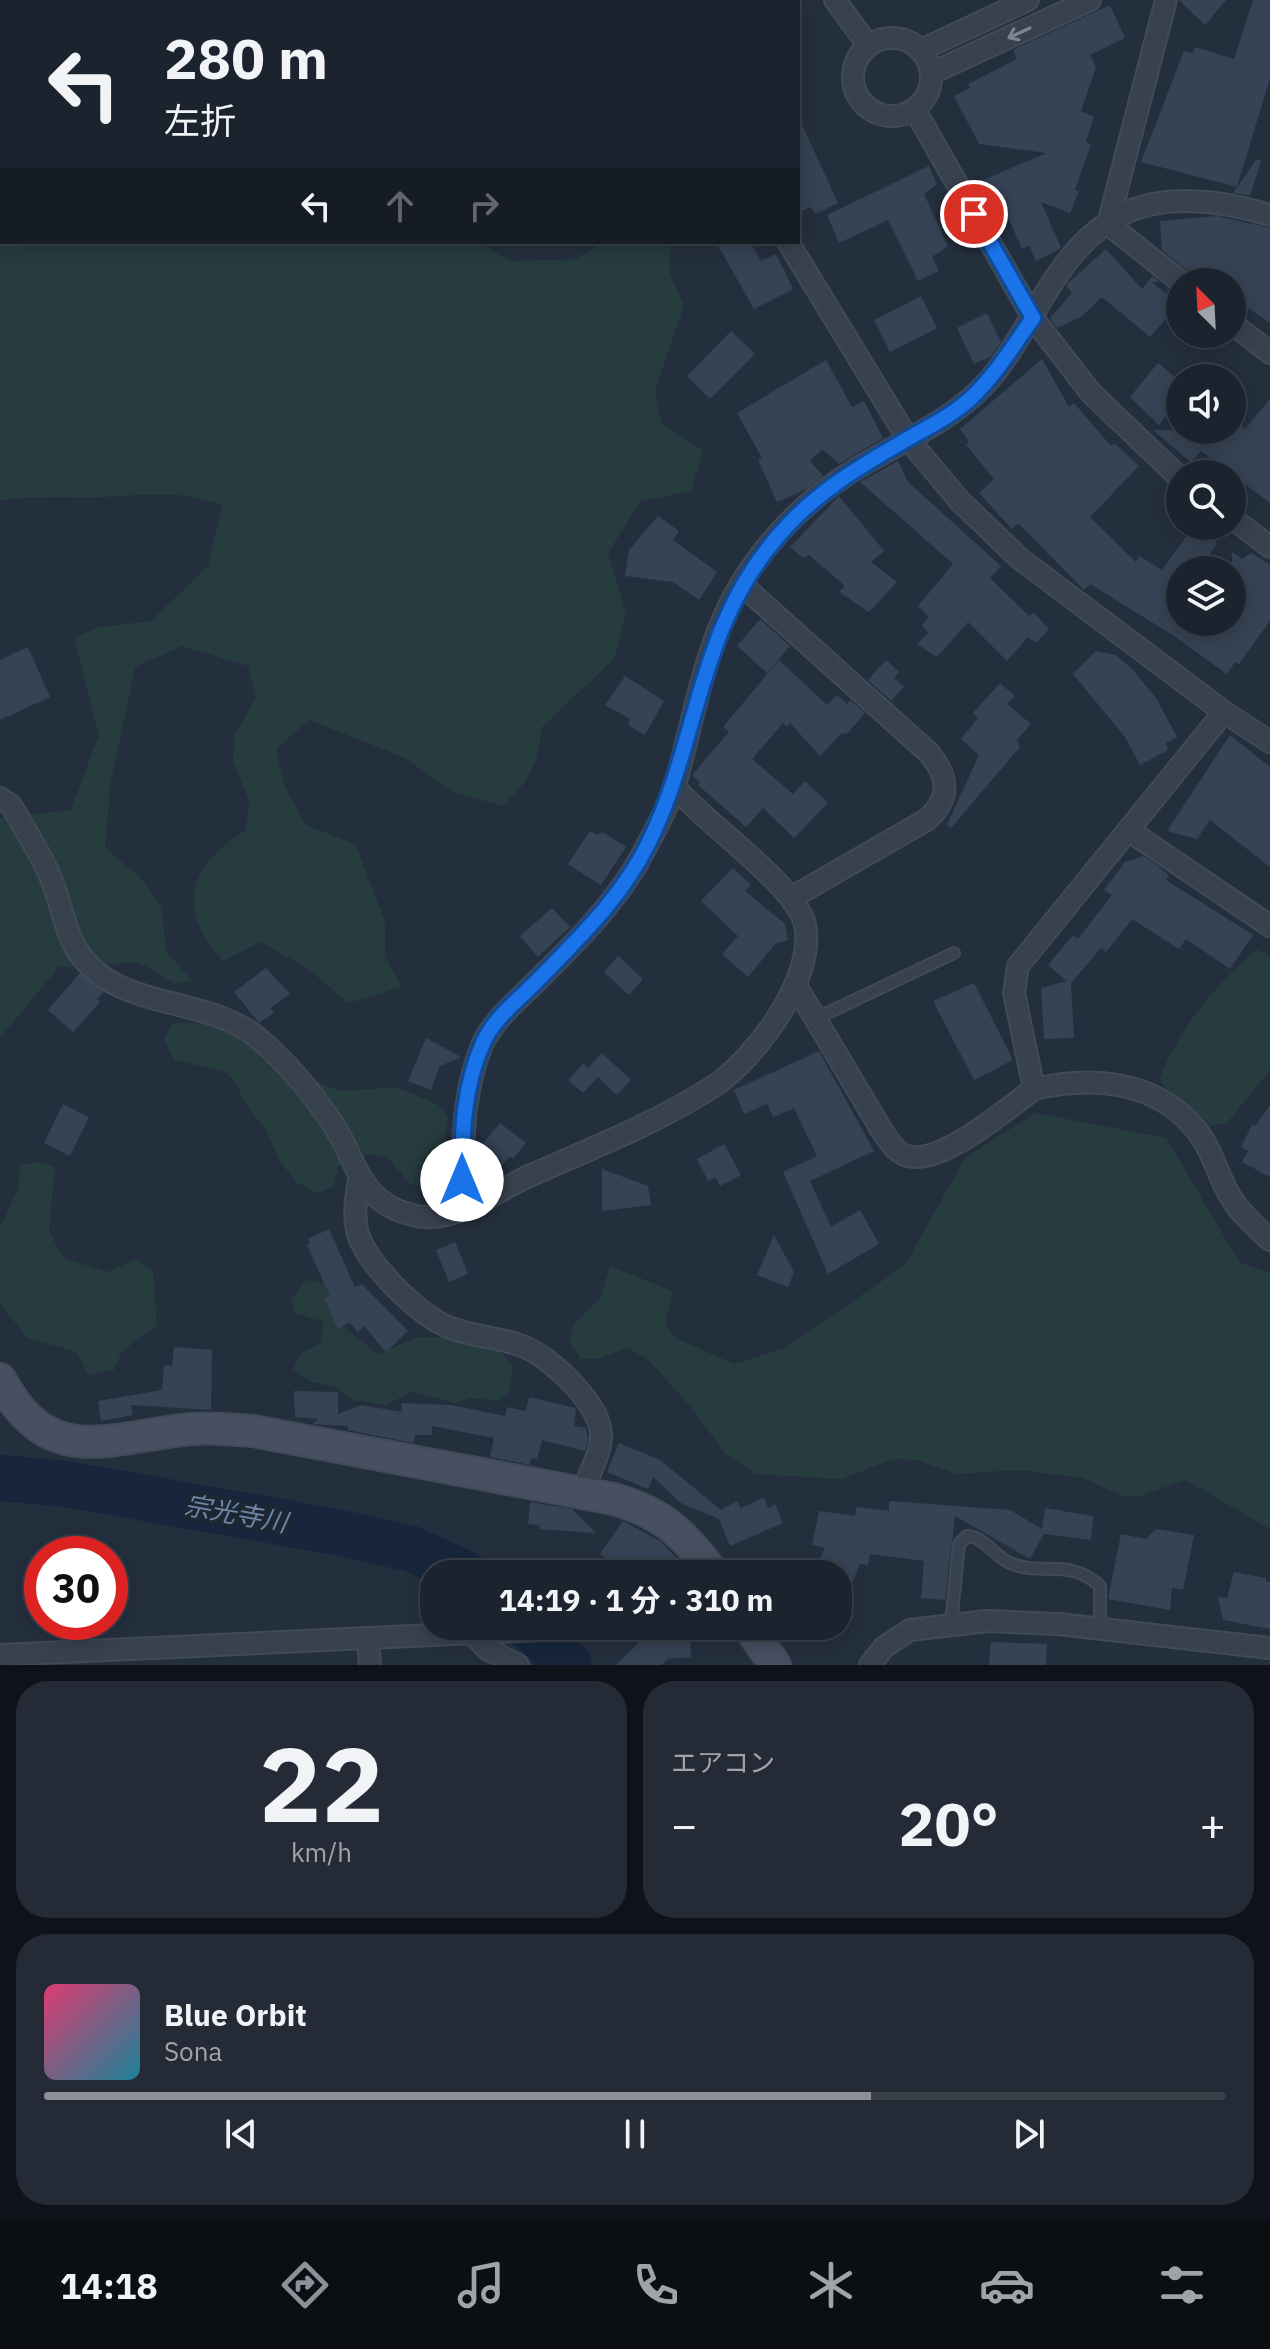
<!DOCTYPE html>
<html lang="ja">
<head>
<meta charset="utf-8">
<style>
	body { margin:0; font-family:"IBM Plex Sans","Noto Sans JP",sans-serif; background:#242b36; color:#f1f3f6; height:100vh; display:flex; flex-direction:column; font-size:30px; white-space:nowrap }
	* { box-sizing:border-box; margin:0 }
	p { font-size:26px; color:#a0a4aa }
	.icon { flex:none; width:44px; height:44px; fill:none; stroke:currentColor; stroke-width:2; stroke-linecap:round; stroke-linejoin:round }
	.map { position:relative; height:1665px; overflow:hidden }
	.panel { display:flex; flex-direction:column; gap:16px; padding:16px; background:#0f1319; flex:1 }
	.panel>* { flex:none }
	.guide { position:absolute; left:0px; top:0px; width:800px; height:244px; box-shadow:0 4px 20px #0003,0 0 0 2px #39404a; background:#1b232e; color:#f1f3f6; overflow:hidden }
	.needle { width:52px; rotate:336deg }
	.controls { position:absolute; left:1166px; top:268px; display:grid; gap:16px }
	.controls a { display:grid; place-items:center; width:80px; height:80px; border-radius:50%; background:#1b232e; box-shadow:0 4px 20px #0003,0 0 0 2px #39404a; font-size:40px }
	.speed { position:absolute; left:24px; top:1536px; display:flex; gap:16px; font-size:40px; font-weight:700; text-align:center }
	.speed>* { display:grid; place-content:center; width:104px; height:104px; border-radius:50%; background:#1b232e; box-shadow:0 4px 20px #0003,0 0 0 2px #39404a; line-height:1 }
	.speed .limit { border:12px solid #d22; background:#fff; color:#111 }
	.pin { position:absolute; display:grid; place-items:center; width:68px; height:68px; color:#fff; margin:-34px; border:4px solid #fff; border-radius:50%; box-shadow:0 2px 8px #0007 }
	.me { position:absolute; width:88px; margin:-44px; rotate:0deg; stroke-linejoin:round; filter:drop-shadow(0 0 6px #0008) }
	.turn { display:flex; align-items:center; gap:28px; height:168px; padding:0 32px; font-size:36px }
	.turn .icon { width:104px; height:104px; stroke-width:2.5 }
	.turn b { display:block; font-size:56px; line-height:68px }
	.lanes { display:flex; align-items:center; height:76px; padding:0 32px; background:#0003; justify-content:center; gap:40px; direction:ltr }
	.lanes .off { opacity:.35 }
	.big { font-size:60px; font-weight:700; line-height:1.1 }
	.panel .card { flex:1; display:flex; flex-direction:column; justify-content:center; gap:12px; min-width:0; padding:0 28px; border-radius:32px; background:#242b36 }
	.panel .dial { align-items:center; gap:0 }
	.dial b { font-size:104px; line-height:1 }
	.song { display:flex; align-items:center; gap:24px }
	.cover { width:96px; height:96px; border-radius:12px; background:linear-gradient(135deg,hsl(340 70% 55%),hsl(190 70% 35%)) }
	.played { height:8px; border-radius:4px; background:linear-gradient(90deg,#8c9099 70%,#39404a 70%) }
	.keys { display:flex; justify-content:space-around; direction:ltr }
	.heat { display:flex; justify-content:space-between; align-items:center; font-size:44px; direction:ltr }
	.panel .tiles { flex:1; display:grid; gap:16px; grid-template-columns:1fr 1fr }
	.card:last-child { grid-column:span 2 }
	.trip { position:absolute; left:420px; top:1560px; width:432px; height:80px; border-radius:32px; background:#1b232e; box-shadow:0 4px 20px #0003,0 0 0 2px #39404a; font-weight:700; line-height:80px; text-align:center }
	.tab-bar { display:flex; height:128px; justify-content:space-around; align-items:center; background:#0b0e12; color:#a0a4aa }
	.tab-bar .icon { width:56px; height:56px }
	.tab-bar .selected { color:#8c9099 }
	.tab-bar b { font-size:36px; color:#f1f3f6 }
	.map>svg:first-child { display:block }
	.green { fill:#263c3f }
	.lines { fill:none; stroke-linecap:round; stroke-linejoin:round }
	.river { stroke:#17263c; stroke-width:46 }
	.building { fill:#364354 }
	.lane-casing { stroke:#414a57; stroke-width:14 }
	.street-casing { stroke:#414a57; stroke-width:24 }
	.secondary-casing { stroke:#414a57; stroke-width:34 }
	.lane { stroke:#38414e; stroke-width:10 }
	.street { stroke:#38414e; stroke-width:20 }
	.secondary { stroke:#465061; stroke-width:30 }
	.oneway { stroke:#7c8592 }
	.route-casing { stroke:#114b97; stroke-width:20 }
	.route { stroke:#1a73e8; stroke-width:14 }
	.labels { text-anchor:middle; stroke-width:8; stroke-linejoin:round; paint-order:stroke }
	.water-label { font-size:26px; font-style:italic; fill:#6d86a8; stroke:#1d2633 }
</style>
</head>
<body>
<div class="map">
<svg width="1270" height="1665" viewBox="0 0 1270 1665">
	<rect width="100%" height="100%" fill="#242f3e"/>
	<g class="green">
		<path d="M0,0L313,2H2V242H477L513,261L576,259L603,242H670V274L684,306L655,390L661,422L703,451L691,491L641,501L608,553L626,613L615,658L541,728C540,762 528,784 502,806L451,791L405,758L309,720L276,749L285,787L306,825L356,845L385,922V956L402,987L348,1003L311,971L261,942L223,961C175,907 189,866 246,830L249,801L233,760L235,733L256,698L248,666L182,646L135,667L110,787L105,848L138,875L162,907L166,952L193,981L176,984L138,962L59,967L0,1038V818L71,810L99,735L74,638L99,627L151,621L208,566L222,505C176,489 146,496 99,497C65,498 34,495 0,501Z"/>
		<path d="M1257,950L1270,956V1070L1227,1123L1209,1126L1173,1097L1159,1079C1180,1028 1215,984 1257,950Z"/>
		<path d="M202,1022C228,1029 252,1033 262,1060L341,1091L396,1087L437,1104L448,1116L445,1147L450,1186L440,1192L410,1184L387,1157L370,1154L338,1166L334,1187L317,1193L296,1182L279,1160L266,1130L245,1103L235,1081L223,1071L174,1060L164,1039L172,1024Z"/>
		<polygon points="1035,1113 1166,1138 1240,1263 1270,1273 1270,1529 1186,1480 1139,1496 1122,1496 1083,1478 1019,1470 957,1474 917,1460 893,1459 842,1479 755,1474 725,1453 688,1404 650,1361 627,1347 601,1358 581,1359 569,1342 575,1323 600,1299 610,1266 673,1291 665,1324 676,1338 734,1364 785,1348 905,1265 965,1158"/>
		<polygon points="39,1162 55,1167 49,1232 64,1258 107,1272 136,1259 153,1270 157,1326 122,1351 114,1370 88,1375 77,1352 27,1338 0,1303 0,1228 18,1189 20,1165"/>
		<polygon points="306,1280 335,1285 338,1323 378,1354 417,1337 450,1337 494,1344 513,1365 510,1390 500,1401 472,1398 456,1403 412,1391 387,1405 352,1400 335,1386 312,1382 293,1369 301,1353 320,1343 324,1322 295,1313 291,1300"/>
	</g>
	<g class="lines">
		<g class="river">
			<polyline points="0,1478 66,1484 336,1532 412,1549 466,1574"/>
			<polyline points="529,1626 569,1665"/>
		</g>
	</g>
	<g class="building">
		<polygon points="1179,0 1226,0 1205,25"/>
		<polygon points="1253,0 1270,0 1270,78 1237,187 1141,162 1184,51 1193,53 1195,47 1234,59"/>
		<polygon points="1110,5 1125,38 1090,55 1096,67 1081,111 1094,117 1086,142 1091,144 1075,190 1079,191 1070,213 1041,202 1061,248 1036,261 1029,245 1022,249 1002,204 990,209 978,182 1047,153 979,144 954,96 970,88 968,84 1017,59 1013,50"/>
		<polygon points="798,116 838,203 815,214 811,207 798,213"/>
		<polygon points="1257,159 1261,161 1250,196 1233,193"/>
		<polygon points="929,166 937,184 924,194 948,246 932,257 939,271 918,281 888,220 839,243 827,215"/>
		<polygon points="1216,216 1270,228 1270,323 1232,297 1232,282 1194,282 1189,272 1162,250 1160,221"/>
		<polygon points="716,242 750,242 761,261 776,254 793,289 754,309"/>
		<polygon points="1106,249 1142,289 1153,276 1160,282 1152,282 1179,304 1150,337 1102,297 1081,317 1057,328 1050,318 1072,293 1066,285"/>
		<polygon points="921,296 937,328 890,352 874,320"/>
		<polygon points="987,313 1001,342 990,357 974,364 957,328"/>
		<polygon points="731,331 755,354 710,399 687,376"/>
		<polygon points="1042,359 1069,407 1074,403 1111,446 1114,443 1139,466 1090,517 1136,562 1139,556 1162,570 1193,527 1217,543 1199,570 1180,570 1180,622 1232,622 1232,552 1242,559 1251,553 1270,565 1270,621 1239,664 1235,662 1227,674 1171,634 1090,584 1084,590 1018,523 1012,529 979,493 994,479 966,445 969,442 960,429"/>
		<polygon points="826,360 852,407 864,401 883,438 839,464 822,449 810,461 823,476 807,489 777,502 758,460 762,458 737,413"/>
		<polygon points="1158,363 1180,381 1180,399 1159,425 1130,397"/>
		<polygon points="1270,399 1270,503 1201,451 1191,462 1153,430 1232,430 1232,418 1245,429"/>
		<polygon points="898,461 908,482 1001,566 990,578 1029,616 1034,613 1049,629 1036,643 1028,637 1007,661 968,622 937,657 917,644 928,633 922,625 929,617 918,606 953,564 860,482"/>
		<polygon points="839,496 884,551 871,562 897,582 869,612 839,592 845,586 809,555 803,558 790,547"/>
		<polygon points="658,516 679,531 673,540 717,572 699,600 673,582 625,576 629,550"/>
		<polygon points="760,619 790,646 767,673 737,646"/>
		<polygon points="28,647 50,697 0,720 0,660"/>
		<polygon points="1096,651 1116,655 1132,669 1156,698 1177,737 1166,743 1168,750 1140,765 1125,737 1073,674"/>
		<polygon points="779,660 827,705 837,695 847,704 850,700 865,713 848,733 841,734 820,756 790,723 787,727 783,723 752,759 793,794 805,781 828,803 794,838 763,808 746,827 698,785 700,782 692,775 729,732 723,727"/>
		<polygon points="886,660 899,672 894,678 904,687 891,701 868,680"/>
		<polygon points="625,676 664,701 645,735 628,725 630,719 605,705"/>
		<polygon points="1000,683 1015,696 1007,704 1031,724 1017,740 1020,747 951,828 947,825 979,755 961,739 978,718 973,713"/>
		<polygon points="1230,735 1270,767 1270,867 1210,820 1197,839 1167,831"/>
		<polygon points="590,831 598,835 602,832 626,847 601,885 568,864"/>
		<polygon points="1144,856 1162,869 1169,876 1166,880 1253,935 1230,969 1186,939 1179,949 1132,919 1106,952 1101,948 1071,983 1074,1038 1044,1039 1041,988 1067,981 1048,965 1073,935 1078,939 1112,895 1104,890 1125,862"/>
		<polygon points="733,868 751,885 745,891 785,924 788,940 775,944 748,977 722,954 738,936 701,901"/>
		<polygon points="552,908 570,927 538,957 520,936"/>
		<polygon points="618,956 643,979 629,995 604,972"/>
		<polygon points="266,968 290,994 270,1008 274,1013 259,1023 234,992"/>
		<polygon points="80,973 104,992 97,999 100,1002 73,1032 48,1010"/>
		<polygon points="974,983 1013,1060 974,1080 933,1001"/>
		<polygon points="426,1038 461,1057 440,1066 431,1090 408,1081"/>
		<polygon points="819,1051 874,1151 810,1181 831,1227 860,1210 879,1244 828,1274 783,1172 817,1156 794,1108 773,1117 767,1104 744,1114 734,1090"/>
		<polygon points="602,1053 631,1080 617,1095 598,1077 583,1093 568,1080 583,1064 588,1068"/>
		<polygon points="63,1104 89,1117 70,1156 44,1143"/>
		<polygon points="1270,1105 1270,1177 1242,1162 1248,1151 1241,1147 1252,1125 1255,1126"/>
		<polygon points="500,1123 526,1143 513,1159 510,1156 501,1166 479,1148"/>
		<polygon points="724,1144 741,1175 720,1186 715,1177 708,1181 697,1159"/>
		<polygon points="602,1169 648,1186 651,1205 602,1211"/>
		<polygon points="329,1229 355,1287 362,1284 408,1331 386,1352 364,1326 358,1332 349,1322 338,1330 324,1298 330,1296 307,1245 310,1244 308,1239"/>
		<polygon points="774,1235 794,1272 788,1287 757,1275"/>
		<polygon points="455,1242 468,1274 449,1282 436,1250"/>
		<polygon points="174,1347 212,1350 211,1410 131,1405 133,1415 101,1421 98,1401 162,1390 164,1365 172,1366"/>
		<polygon points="294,1391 338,1392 338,1414 361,1405 402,1412 401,1403 451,1405 505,1416 507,1407 526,1411 529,1397 576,1408 574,1426 586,1428 588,1440 585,1451 542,1440 537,1459 531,1458 530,1465 490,1457 494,1438 432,1426 432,1435 415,1435 414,1443 347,1430 348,1426 312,1424 318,1419 295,1417"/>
		<polygon points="619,1443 660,1460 721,1510 737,1501 741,1508 764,1498 768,1508 775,1504 783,1523 730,1546 719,1519 681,1503 653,1477 648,1489 607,1472"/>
		<polygon points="889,1501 1010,1510 1042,1529 1045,1508 1093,1516 1091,1540 1044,1534 1030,1559 955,1516 945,1600 921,1598 924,1561 870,1554 868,1565 860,1564 838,1616 838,1574 817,1566 825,1548 812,1545 819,1511 855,1516 856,1507 889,1511"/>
		<polygon points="530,1502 572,1509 596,1533 539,1529 540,1525 528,1524"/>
		<polygon points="623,1521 660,1541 686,1567 680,1574 629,1574 600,1554"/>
		<polygon points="1156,1529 1194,1535 1183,1590 1172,1588 1170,1610 1108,1599 1121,1534 1146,1539"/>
		<polygon points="1234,1572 1266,1578 1266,1582 1270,1582 1270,1629 1223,1620 1218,1597 1227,1598"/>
		<polygon points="690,1633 691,1657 668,1659 661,1665 616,1665 647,1635"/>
		<polygon points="991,1642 1047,1644 1046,1665 989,1665"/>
	</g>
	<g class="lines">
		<defs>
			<g id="lane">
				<polyline points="817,1018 954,953"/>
				<path d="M951,1624L959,1544L967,1536C985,1537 994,1556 1010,1563C1042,1577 1068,1557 1100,1586V1629"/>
			</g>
			<g id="street">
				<polyline points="433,0 434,2"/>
				<polyline points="641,0 642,2"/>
				<polyline points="835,0 868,45"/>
				<polyline points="1166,0 1108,224 1181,282"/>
				<circle cx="892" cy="77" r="39"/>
				<polyline points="921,50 1028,0"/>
				<polyline points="932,73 1090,0"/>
				<polyline points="915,110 1033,318 1091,393 1180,478"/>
				<polyline points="788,242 908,439 959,500 1019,558 1224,712 1270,742"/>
				<polyline points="1232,323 1270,353"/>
				<polyline points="1232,518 1270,547"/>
				<path d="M741,584L929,753C949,777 951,797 928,819L791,898"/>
				<path d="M1224,712L1018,966L1014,993L1034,1089C1094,1075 1158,1081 1198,1132C1213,1151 1218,1178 1232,1199C1241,1214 1257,1228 1270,1240"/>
				<path d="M0,798L11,805C25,830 42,855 52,881C61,903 65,931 77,950C117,1013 207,994 259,1039C286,1062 313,1094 333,1124C358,1162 358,1201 412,1215C452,1226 494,1192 529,1176C590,1149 657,1123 714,1086C756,1058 816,977 805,925C796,884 704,823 674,786"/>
				<polyline points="1128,830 1270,926"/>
				<path d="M796,986L881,1129C889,1141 897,1156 913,1157C947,1160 1007,1109 1034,1089"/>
				<path d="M359,1179C356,1197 353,1217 358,1234C368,1265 420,1317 451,1328C474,1337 499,1337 522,1346C550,1356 600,1404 601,1434C602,1453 588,1474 583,1492"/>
				<path d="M460,1211C464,1154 460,1099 482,1045C493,1020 518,1000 537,981C573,945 611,908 637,864C651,838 668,809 676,781C695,715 705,642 742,582C771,536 810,497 856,469C901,441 954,421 990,379C1034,327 1055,250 1119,216C1164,192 1224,201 1270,215"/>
				<polyline points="474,1635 487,1649 518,1665"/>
				<polyline points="368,1638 370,1665"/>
				<polyline points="0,1655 629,1626"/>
				<polyline points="870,1665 884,1647 910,1630 987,1621 1058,1624 1270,1648"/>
			</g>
			<g id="secondary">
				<path d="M0,1379C48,1470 108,1438 190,1429C211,1427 232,1430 253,1431L614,1499C663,1513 684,1534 714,1574"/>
				<polyline points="748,1626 775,1665"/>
			</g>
		</defs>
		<use href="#lane" class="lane-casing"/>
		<use href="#street" class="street-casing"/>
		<use href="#secondary" class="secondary-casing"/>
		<use href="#lane" class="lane"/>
		<use href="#street" class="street"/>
		<use href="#secondary" class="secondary"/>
	</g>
	<defs><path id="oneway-shaft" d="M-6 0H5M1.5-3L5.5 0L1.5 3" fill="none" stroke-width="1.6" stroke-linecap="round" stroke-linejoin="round" transform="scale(2)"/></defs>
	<use class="oneway" href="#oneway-shaft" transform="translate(1019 33) rotate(155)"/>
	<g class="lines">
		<defs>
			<path id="route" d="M462,1180C462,1134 463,1087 483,1043C494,1018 519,999 538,980C579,938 622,897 648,844C700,739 697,628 779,535C814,494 857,468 904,441C926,428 950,417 970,399C995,376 1013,346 1033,318L974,214"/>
		</defs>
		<use href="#route" class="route-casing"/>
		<use href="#route" class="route"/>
	</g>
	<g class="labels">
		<g class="water-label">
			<text transform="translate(236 1514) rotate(10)" y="9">宗光寺川</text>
		</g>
	</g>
</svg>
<div class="controls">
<a><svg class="needle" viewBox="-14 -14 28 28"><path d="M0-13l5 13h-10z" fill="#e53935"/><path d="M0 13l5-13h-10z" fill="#a0a4aa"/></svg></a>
<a><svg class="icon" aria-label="sound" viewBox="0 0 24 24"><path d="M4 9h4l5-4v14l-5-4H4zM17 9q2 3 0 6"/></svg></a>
<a><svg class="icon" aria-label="search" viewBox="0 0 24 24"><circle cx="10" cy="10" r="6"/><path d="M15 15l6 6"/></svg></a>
<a><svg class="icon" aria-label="layers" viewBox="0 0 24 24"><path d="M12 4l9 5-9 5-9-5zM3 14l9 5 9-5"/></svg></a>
</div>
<div class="speed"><div class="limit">30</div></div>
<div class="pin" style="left:974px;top:214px;background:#d93025"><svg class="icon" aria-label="arrive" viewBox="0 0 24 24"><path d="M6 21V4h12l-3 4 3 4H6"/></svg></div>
<svg class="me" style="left:462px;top:1180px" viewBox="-20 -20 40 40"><circle r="19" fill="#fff"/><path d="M0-13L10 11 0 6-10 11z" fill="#1a73e8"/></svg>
<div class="trip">14:19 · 1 分 · 310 m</div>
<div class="guide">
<div class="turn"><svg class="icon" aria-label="left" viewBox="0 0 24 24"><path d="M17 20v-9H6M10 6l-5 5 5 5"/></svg><div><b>280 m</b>左折</div></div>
<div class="lanes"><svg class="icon" aria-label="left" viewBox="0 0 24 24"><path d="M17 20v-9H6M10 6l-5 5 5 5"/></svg><svg class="icon off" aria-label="ahead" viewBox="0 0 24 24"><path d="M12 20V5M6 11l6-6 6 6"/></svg><svg class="icon off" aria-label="right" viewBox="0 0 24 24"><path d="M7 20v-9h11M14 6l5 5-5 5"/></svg></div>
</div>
</div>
<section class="panel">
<div class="tiles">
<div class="card dial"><b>22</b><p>km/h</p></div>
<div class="card"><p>エアコン</p>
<div class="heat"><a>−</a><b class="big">20°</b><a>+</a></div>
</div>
<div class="card">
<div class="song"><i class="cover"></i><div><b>Blue Orbit</b><p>Sona</p></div></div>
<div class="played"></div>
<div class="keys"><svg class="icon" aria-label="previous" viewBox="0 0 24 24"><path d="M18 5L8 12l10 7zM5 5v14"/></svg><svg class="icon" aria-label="pause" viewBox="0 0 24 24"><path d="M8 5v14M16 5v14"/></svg><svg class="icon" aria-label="next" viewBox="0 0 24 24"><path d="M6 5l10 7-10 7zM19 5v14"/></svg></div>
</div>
</div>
</section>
<nav class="tab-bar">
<b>14:18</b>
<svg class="icon selected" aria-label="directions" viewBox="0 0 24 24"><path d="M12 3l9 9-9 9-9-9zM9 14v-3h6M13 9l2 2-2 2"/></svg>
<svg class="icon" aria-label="music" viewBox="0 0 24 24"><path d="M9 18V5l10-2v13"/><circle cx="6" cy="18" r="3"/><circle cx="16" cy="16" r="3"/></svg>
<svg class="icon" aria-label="phone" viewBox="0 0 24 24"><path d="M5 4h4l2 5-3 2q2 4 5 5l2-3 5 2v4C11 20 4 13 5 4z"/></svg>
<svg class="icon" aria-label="climate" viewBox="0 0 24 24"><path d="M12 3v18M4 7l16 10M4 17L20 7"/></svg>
<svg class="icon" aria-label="car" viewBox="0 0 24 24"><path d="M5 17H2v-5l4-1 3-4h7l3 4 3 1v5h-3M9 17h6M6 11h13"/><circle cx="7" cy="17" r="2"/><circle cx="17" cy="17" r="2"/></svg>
<svg class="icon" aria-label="filters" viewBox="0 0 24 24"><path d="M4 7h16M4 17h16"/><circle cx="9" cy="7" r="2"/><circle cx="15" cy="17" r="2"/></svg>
</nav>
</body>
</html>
